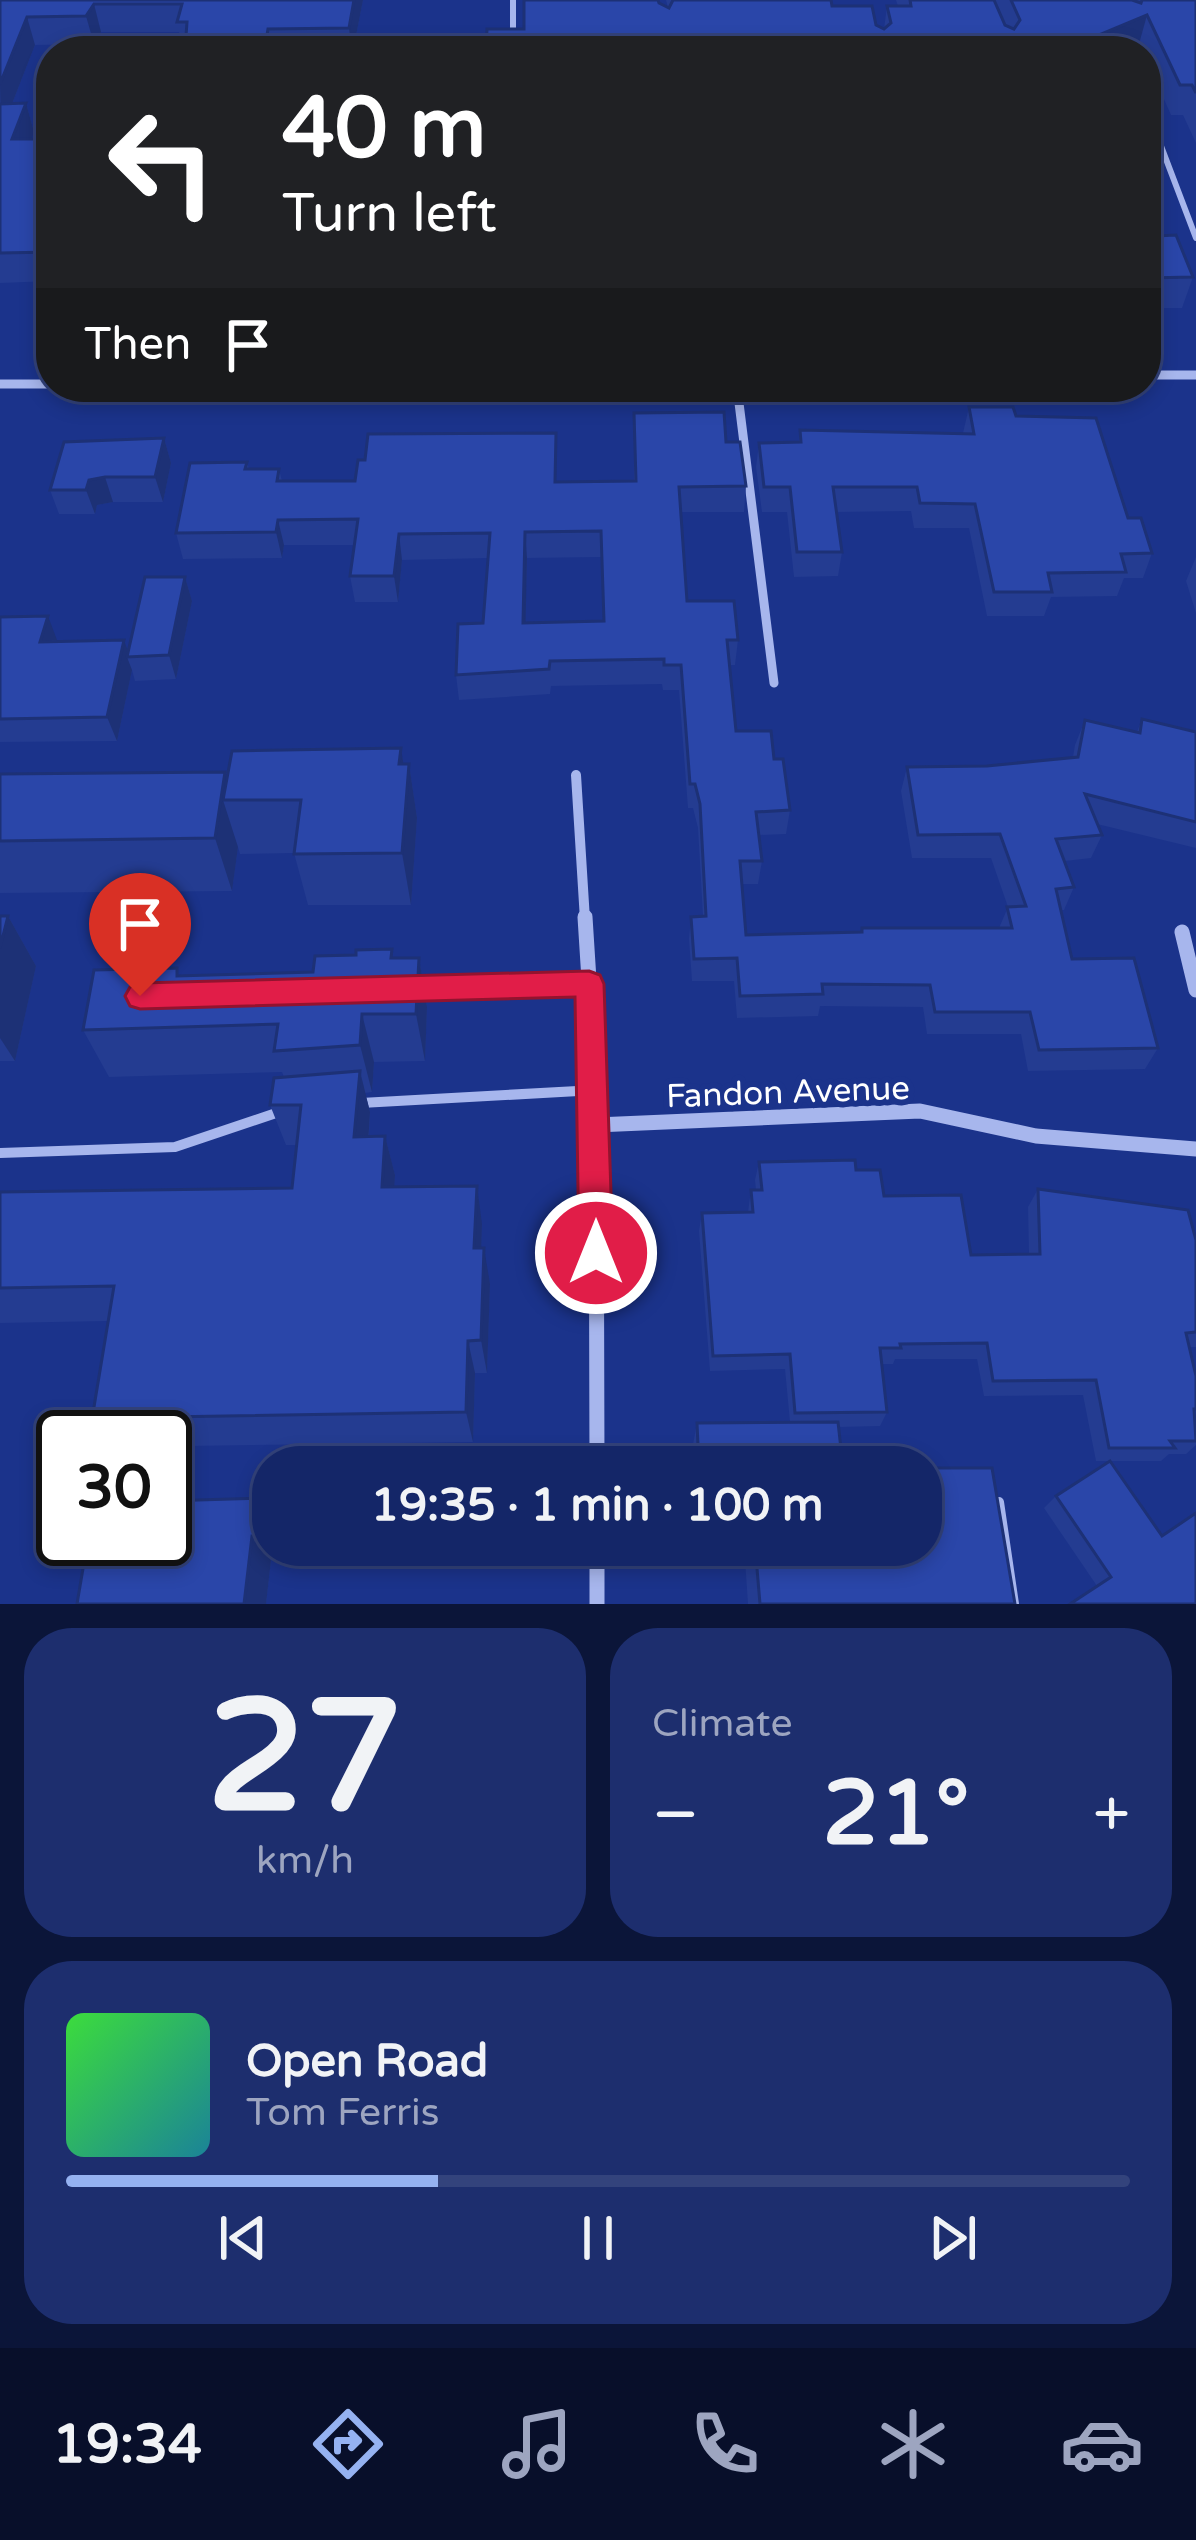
<!DOCTYPE html>
<html lang="en">
<head>
<meta charset="utf-8">
<style>
	body { margin:0; font-family:"Varela Round",sans-serif; background:#1d2e6e; color:#f1f3f6; height:100vh; display:flex; flex-direction:column; font-size:45px; white-space:nowrap }
	* { box-sizing:border-box; margin:0 }
	p { font-size:39px; color:#9da5c0 }
	.icon { flex:none; width:66px; height:66px; fill:none; stroke:currentColor; stroke-width:2; stroke-linecap:round; stroke-linejoin:round }
	.map { position:relative; height:1604px; overflow:hidden }
	.drawer { display:flex; flex-direction:column; gap:24px; padding:24px; background:#0b1539; flex:1 }
	.drawer>* { flex:none }
	.top-card { position:absolute; left:36px; top:36px; width:1125px; height:366px; border-radius:48px; box-shadow:0 6px 18px #0003,0 0 0 3px #33437c; background:#202124; color:#fff; overflow:hidden }
	.speed { position:absolute; left:36px; top:1410px; display:flex; gap:24px; font-size:60px; font-weight:700; text-align:center }
	.speed>* { display:grid; place-content:center; width:156px; height:156px; border-radius:50%; background:#142668; box-shadow:0 6px 18px #0003,0 0 0 3px #33437c; line-height:1 }
	.speed .limit { border:6px solid #111; border-radius:18px; background:#fff; color:#111 }
	.pin { position:absolute; display:grid; place-items:center; width:102px; height:102px; color:#fff; margin:-123px -51px; border-radius:50% 50% 50% 0; rotate:-45deg; box-shadow:0 0 12px #0007 }
	.pin .icon { rotate:45deg }
	.me { position:absolute; width:132px; margin:-66px; rotate:0deg; stroke-linejoin:round; filter:drop-shadow(0 0 9px #0008) }
	.turn { display:flex; align-items:center; gap:42px; height:252px; padding:0 48px; font-size:54px }
	.turn .icon { width:156px; height:156px; stroke-width:2.5 }
	.turn b { display:block; font-size:84px; line-height:102px }
	.then { display:flex; align-items:center; height:114px; padding:0 48px; background:#0003; gap:24px; font-size:45px }
	.big { font-size:90px; font-weight:800; line-height:1.1 }
	.drawer .card { flex:1; display:flex; flex-direction:column; justify-content:center; gap:18px; min-width:0; padding:0 42px; border-radius:48px; background:#1d2e6e }
	.drawer .dial { align-items:center; gap:0 }
	.dial b { font-size:156px; line-height:1 }
	.song { display:flex; align-items:center; gap:36px }
	.cover { width:144px; height:144px; border-radius:18px; background:linear-gradient(135deg,hsl(120 70% 55%),hsl(190 70% 35%)) }
	.played { height:12px; border-radius:6px; background:linear-gradient(90deg,#95b2f1 35%,#33437c 35%) }
	.keys { display:flex; justify-content:space-around; direction:ltr }
	.heat { display:flex; justify-content:space-between; align-items:center; font-size:66px; direction:ltr }
	.drawer .tiles { flex:1; display:grid; gap:24px; grid-template-columns:1fr 1fr }
	.card:last-child { grid-column:span 2 }
	.trip { position:absolute; left:252px; top:1446px; width:690px; height:120px; border-radius:48px; background:#142668; box-shadow:0 6px 18px #0003,0 0 0 3px #33437c; font-weight:800; line-height:120px; text-align:center }
	.dock { display:flex; height:192px; justify-content:space-around; align-items:center; background:#080f2a; color:#9da5c0 }
	.dock .icon { width:84px; height:84px }
	.dock .selected { color:#95b2f1 }
	.dock b { font-size:54px; color:#f1f3f6 }
	.map>svg:first-child { display:block }
	.lines { fill:none; stroke-linecap:round; stroke-linejoin:round }
	.lane-far2 { stroke:#a7b6ed; stroke-width:6 }
	.lane-far1 { stroke:#a7b6ed; stroke-width:9 }
	.lane { stroke:#a7b6ed; stroke-width:10 }
	.street-far2 { stroke:#a7b6ed; stroke-width:9 }
	.street-far1 { stroke:#a7b6ed; stroke-width:10 }
	.street { stroke:#a7b6ed; stroke-width:15 }
	.wall { fill:#243c91; fill-rule:evenodd }
	.shaded-wall { fill:#1d3176 }
	.building { fill:#2a46a9; stroke:#1d3176; stroke-width:3; fill-rule:evenodd }
	.route { fill:#e11d48; stroke:#92132f; stroke-width:3 }
	.labels { text-anchor:middle; stroke-width:12; stroke-linejoin:round; paint-order:stroke }
	.street-label { font-size:33px; fill:#fff; stroke:#1b338b }
</style>
</head>
<body>
<div class="map">
<svg width="1196" height="1604" viewBox="0 0 1196 1604">
	<rect width="100%" height="100%" fill="#1b338b"/>
	<g class="lines">
		<g class="lane-far2">
			<polyline points="513,0 513,37"/>
			<polyline points="1161,146 1196,238"/>
			<polyline points="737,387 738,398"/>
		</g>
		<polyline class="lane-far1" points="738,395 774,683"/>
		<g class="lane">
			<polyline points="415,989 589,984"/>
			<polyline points="361,1103 596,1090"/>
			<polyline points="0,1153 175,1147 285,1110"/>
			<polyline points="999,1502 1014,1604"/>
		</g>
		<g class="street-far2">
			<polyline points="1146,375 1196,375"/>
			<polyline points="0,384 51,384"/>
		</g>
		<polyline class="street-far1" points="576,775 585,920"/>
		<g class="street">
			<polyline points="585,917 596,1090 597,1467"/>
			<polyline points="1182,932 1196,990"/>
			<polyline points="596,1125 920,1111 1036,1136 1196,1149"/>
			<polyline points="597,1545 597,1604"/>
		</g>
	</g>
	<g class="wall">
		<polygon points="0,0 363,0 353,51 189,51 183,50 179,32 101,32 94,44 35,45 12,104 26,103 34,132 31,139 51,139 51,281 0,283"/>
		<polygon points="666,0 831,0 832,6 884,29 887,6 898,6 896,0 1196,0 1196,143 1183,115 1171,115 1146,59 1146,51 1142,51 1139,44 1123,51 486,51 524,29 659,3 668,8"/>
		<polygon points="1146,206 1157,236 1193,277 1182,308 1146,308"/>
		<polygon points="969,407 1016,416 1128,518 1152,553 1143,578 1124,578 1117,596 1051,597 1044,616 987,616 969,528 914,528 911,511 836,512 842,552 838,576 794,577 787,512 762,512 756,467 759,443 799,442 800,430 963,433"/>
		<path d="M634,413L726,442L746,486L744,512H681L687,601L738,640L735,665H730L736,731L774,759L790,810L786,834L759,835L762,861L758,884H742L746,935L860,933L862,928H999L1008,907L991,858H912L901,791L907,767L987,766L1073,757L1075,745L1085,720L1137,732L1142,719L1196,732V848L1097,824L1102,835L1091,858L1065,861L1074,887L1064,910H1060L1072,959L1158,1048L1145,1069L1028,1071L1021,1034H927L923,1007L820,1006L818,1016L737,1018L734,981H692L689,939L691,917L703,916L698,828L693,808H688L679,690H663L662,684L551,686L550,694L459,700L456,675L483,623L488,558L402,560L398,602H355L350,576L355,545H284L282,558L183,559L176,533L247,462L249,469H279L282,481H634ZM601,557L603,621L525,623L527,558Z"/>
		<polygon points="164,438 171,463 163,502 113,502 97,505 95,514 59,514 50,490"/>
		<polygon points="1196,557 1196,613 1186,581"/>
		<polygon points="185,577 192,601 176,679 135,681 132,670 117,741 0,742 0,617 57,641 128,651"/>
		<polygon points="401,748 403,764 409,764 417,818 411,905 308,905 294,853 240,854 238,847 232,891 0,893 0,774 227,779"/>
		<polygon points="0,916 8,916 36,966 15,1061 0,1061"/>
		<polygon points="394,958 419,958 427,1007 425,1061 374,1062 372,1092 365,1093 370,1112 369,1136 385,1136 395,1175 394,1187 482,1224 481,1248 490,1284 487,1373 475,1373 473,1442 188,1446 180,1500 268,1498 273,1545 284,1545 282,1561 271,1560 266,1604 77,1604 106,1433 92,1419 108,1321 0,1323 0,1192 292,1188 297,1145 286,1145 270,1105 284,1077 282,1072 109,1077 83,1030 181,976 313,972"/>
		<polygon points="759,1162 856,1170 884,1196 971,1255 1029,1254 1028,1207 1038,1189 1196,1240 1196,1347 1189,1347 1196,1376 1196,1445 1186,1454 1169,1454 1161,1461 1096,1461 1083,1395 984,1396 977,1359 895,1359 893,1364 881,1364 887,1412 880,1426 839,1427 843,1467 692,1467 691,1455 697,1423 790,1422 785,1369 710,1371 699,1231 702,1213 748,1212 751,1190 756,1190 755,1180"/>
		<polygon points="1056,1496 1162,1536 1196,1513 1097,1586 1044,1508"/>
		<polygon points="744,1545 921,1545 1015,1604 748,1604"/>
	</g>
	<g class="shaded-wall">
		<polygon points="354,0 363,0 353,51 352,51 349,28"/>
		<polygon points="94,4 101,32 94,44 86,16"/>
		<polygon points="1147,15 1139,44 1123,51 1091,51 1094,37"/>
		<polygon points="27,17 35,45 1,132 0,84"/>
		<polygon points="26,103 34,132 21,168 12,139"/>
		<polygon points="164,438 171,463 163,502 155,477"/>
		<polygon points="105,477 113,502 97,505 95,514 86,490 89,480"/>
		<polygon points="278,520 284,545 282,558 276,532"/>
		<polygon points="525,532 527,558 525,648 523,623"/>
		<polygon points="399,534 402,560 398,602 394,576"/>
		<polygon points="185,577 192,601 176,679 169,655"/>
		<polygon points="48,616 57,640 40,642"/>
		<polygon points="124,640 130,657 127,657 132,670 117,741 107,717"/>
		<polygon points="401,748 407,787 409,764 417,818 411,905 402,853 399,764"/>
		<polygon points="225,772 234,800 223,800 238,847 232,891 215,838"/>
		<polygon points="8,916 36,966 15,1061 0,1038 0,948"/>
		<polygon points="419,958 427,1007 425,1061 416,1014"/>
		<polygon points="362,1014 374,1062 372,1092 360,1045"/>
		<polygon points="360,1071 370,1112 366,1176 354,1137"/>
		<polygon points="385,1136 395,1175 392,1225 382,1187"/>
		<polygon points="477,1186 482,1224 480,1284 474,1248"/>
		<polygon points="484,1248 490,1284 487,1373 481,1340"/>
		<polygon points="468,1341 475,1373 473,1442 466,1412"/>
		<polygon points="165,1417 188,1446 177,1526 165,1514 165,1437 162,1437"/>
		<polygon points="268,1498 273,1505 273,1545 284,1545 282,1561 264,1537"/>
		<polygon points="252,1536 271,1560 266,1604 244,1604"/>
	</g>
	<g class="building">
		<polygon points="0,0 354,0 349,28 268,29 267,35 186,36 187,22 177,22 182,4 94,4 86,16 27,17 0,84"/>
		<polygon points="524,0 658,0 659,3 669,8 673,0 831,0 832,6 872,6 876,25 884,29 891,23 887,6 911,6 910,0 994,0 1005,25 1014,29 1020,20 1011,0 1132,0 1141,3 1142,0 1196,0 1196,93 1192,85 1180,85 1147,15 1094,37 1100,51 486,51 487,29 524,29"/>
		<polygon points="26,103 12,139 51,139 51,252 0,253 0,104"/>
		<polygon points="1146,206 1157,236 1176,235 1193,277 1146,278"/>
		<polygon points="969,407 1013,407 1016,416 1096,418 1128,518 1141,518 1152,553 1121,554 1126,572 1048,573 1052,592 994,592 975,504 920,503 917,487 833,487 842,552 797,552 790,487 764,487 759,443 801,442 800,430 974,434"/>
		<path d="M724,412L726,442H740L746,486L679,487L687,601H734L738,640H727L736,731H771L774,759H783L790,810L756,812L762,861H740L746,935L862,932V928H1012L1007,907L1026,906L1000,834L918,835L907,767L987,766L1078,757L1085,720L1140,733L1142,719L1196,732V822L1085,794L1102,835L1056,839L1074,887L1056,889L1072,959L1134,958L1158,1048L1039,1050L1030,1012H935L930,985L822,984L823,994L740,996L737,958L694,959L691,917L706,916L700,804L695,784H690L681,665H664V659L550,661L549,669L456,675L458,624L483,623L490,533L399,534L394,576H350L358,519L278,520L276,532L176,533L190,463L247,462L245,469H279L277,481H355L358,460H365L368,434L556,433L555,482L636,481L634,413ZM601,531L604,621L523,623L525,532Z"/>
		<polygon points="164,438 155,477 105,477 89,480 86,490 50,490 64,442"/>
		<polygon points="145,577 185,577 169,655 127,657"/>
		<polygon points="48,616 40,642 124,640 107,717 0,719 0,617"/>
		<polygon points="401,748 399,764 409,764 402,853 294,854 301,800 223,800 232,751"/>
		<polygon points="225,772 215,838 0,841 0,774"/>
		<polygon points="0,916 8,916 0,948"/>
		<polygon points="392,949 391,958 419,958 416,1014 362,1014 360,1045 274,1051 278,1024 83,1030 94,970 177,968 177,976 313,972 315,956 356,955 356,950"/>
		<polygon points="360,1071 354,1137 385,1136 382,1187 477,1186 474,1248 484,1248 481,1340 468,1341 466,1412 165,1417 162,1437 105,1437 108,1418 92,1419 114,1286 0,1288 0,1192 292,1188 301,1105 270,1105 274,1078"/>
		<polygon points="855,1160 856,1170 880,1170 884,1196 961,1195 971,1255 1040,1254 1038,1189 1188,1210 1196,1240 1196,1332 1186,1333 1196,1376 1196,1409 1194,1409 1196,1441 1170,1441 1175,1448 1109,1448 1096,1380 993,1381 987,1343 900,1344 901,1348 880,1348 887,1412 795,1413 790,1354 713,1356 702,1213 753,1212 751,1190 762,1190 759,1162"/>
		<polygon points="838,1422 843,1467 699,1467 697,1423"/>
		<polygon points="1110,1461 1162,1536 1196,1513 1196,1604 1070,1604 1111,1577 1056,1496"/>
		<polygon points="921,1468 992,1468 1015,1604 760,1604 755,1545 921,1545"/>
		<polygon points="268,1498 264,1537 252,1536 244,1604 77,1604 88,1539 165,1539 165,1501"/>
	</g>
	<polygon class="route" points="589,971 600,975 604,984 613,1253 608,1265 596,1270 584,1265 579,1253 575,997 140,1009 130,1006 125,996 130,987 140,983"/>
	<g class="labels">
		<g class="street-label">
			<text transform="translate(788 1091) rotate(-2)" y="12">Fandon Avenue</text>
		</g>
	</g>
</svg>
<div class="speed"><div class="limit">30</div></div>
<div class="pin" style="left:140px;top:996px;background:#d93025"><svg class="icon" aria-label="arrive" viewBox="0 0 24 24"><path d="M6 21V4h12l-3 4 3 4H6"/></svg></div>
<svg class="me" style="left:596px;top:1253px" viewBox="-20 -20 40 40"><circle r="17" fill="#e11d48" stroke="#fff" stroke-width="3"/><path d="M0-11L8 9 0 5-8 9z" fill="#fff"/></svg>
<div class="trip">19:35 · 1 min · 100 m</div>
<div class="top-card">
<div class="turn"><svg class="icon" aria-label="left" viewBox="0 0 24 24"><path d="M17 20v-9H6M10 6l-5 5 5 5"/></svg><div><b>40 m</b>Turn left</div></div>
<div class="then">Then<svg class="icon" aria-label="arrive" viewBox="0 0 24 24"><path d="M6 21V4h12l-3 4 3 4H6"/></svg></div>
</div>
</div>
<section class="drawer">
<div class="tiles">
<div class="card dial"><b>27</b><p>km/h</p></div>
<div class="card"><p>Climate</p>
<div class="heat"><a>−</a><b class="big">21°</b><a>+</a></div>
</div>
<div class="card">
<div class="song"><i class="cover"></i><div><b>Open Road</b><p>Tom Ferris</p></div></div>
<div class="played"></div>
<div class="keys"><svg class="icon" aria-label="previous" viewBox="0 0 24 24"><path d="M18 5L8 12l10 7zM5 5v14"/></svg><svg class="icon" aria-label="pause" viewBox="0 0 24 24"><path d="M8 5v14M16 5v14"/></svg><svg class="icon" aria-label="next" viewBox="0 0 24 24"><path d="M6 5l10 7-10 7zM19 5v14"/></svg></div>
</div>
</div>
</section>
<nav class="dock">
<b>19:34</b>
<svg class="icon selected" aria-label="directions" viewBox="0 0 24 24"><path d="M12 3l9 9-9 9-9-9zM9 14v-3h6M13 9l2 2-2 2"/></svg>
<svg class="icon" aria-label="music" viewBox="0 0 24 24"><path d="M9 18V5l10-2v13"/><circle cx="6" cy="18" r="3"/><circle cx="16" cy="16" r="3"/></svg>
<svg class="icon" aria-label="phone" viewBox="0 0 24 24"><path d="M5 4h4l2 5-3 2q2 4 5 5l2-3 5 2v4C11 20 4 13 5 4z"/></svg>
<svg class="icon" aria-label="climate" viewBox="0 0 24 24"><path d="M12 3v18M4 7l16 10M4 17L20 7"/></svg>
<svg class="icon" aria-label="car" viewBox="0 0 24 24"><path d="M5 17H2v-5l4-1 3-4h7l3 4 3 1v5h-3M9 17h6M6 11h13"/><circle cx="7" cy="17" r="2"/><circle cx="17" cy="17" r="2"/></svg>
</nav>
</body>
</html>
